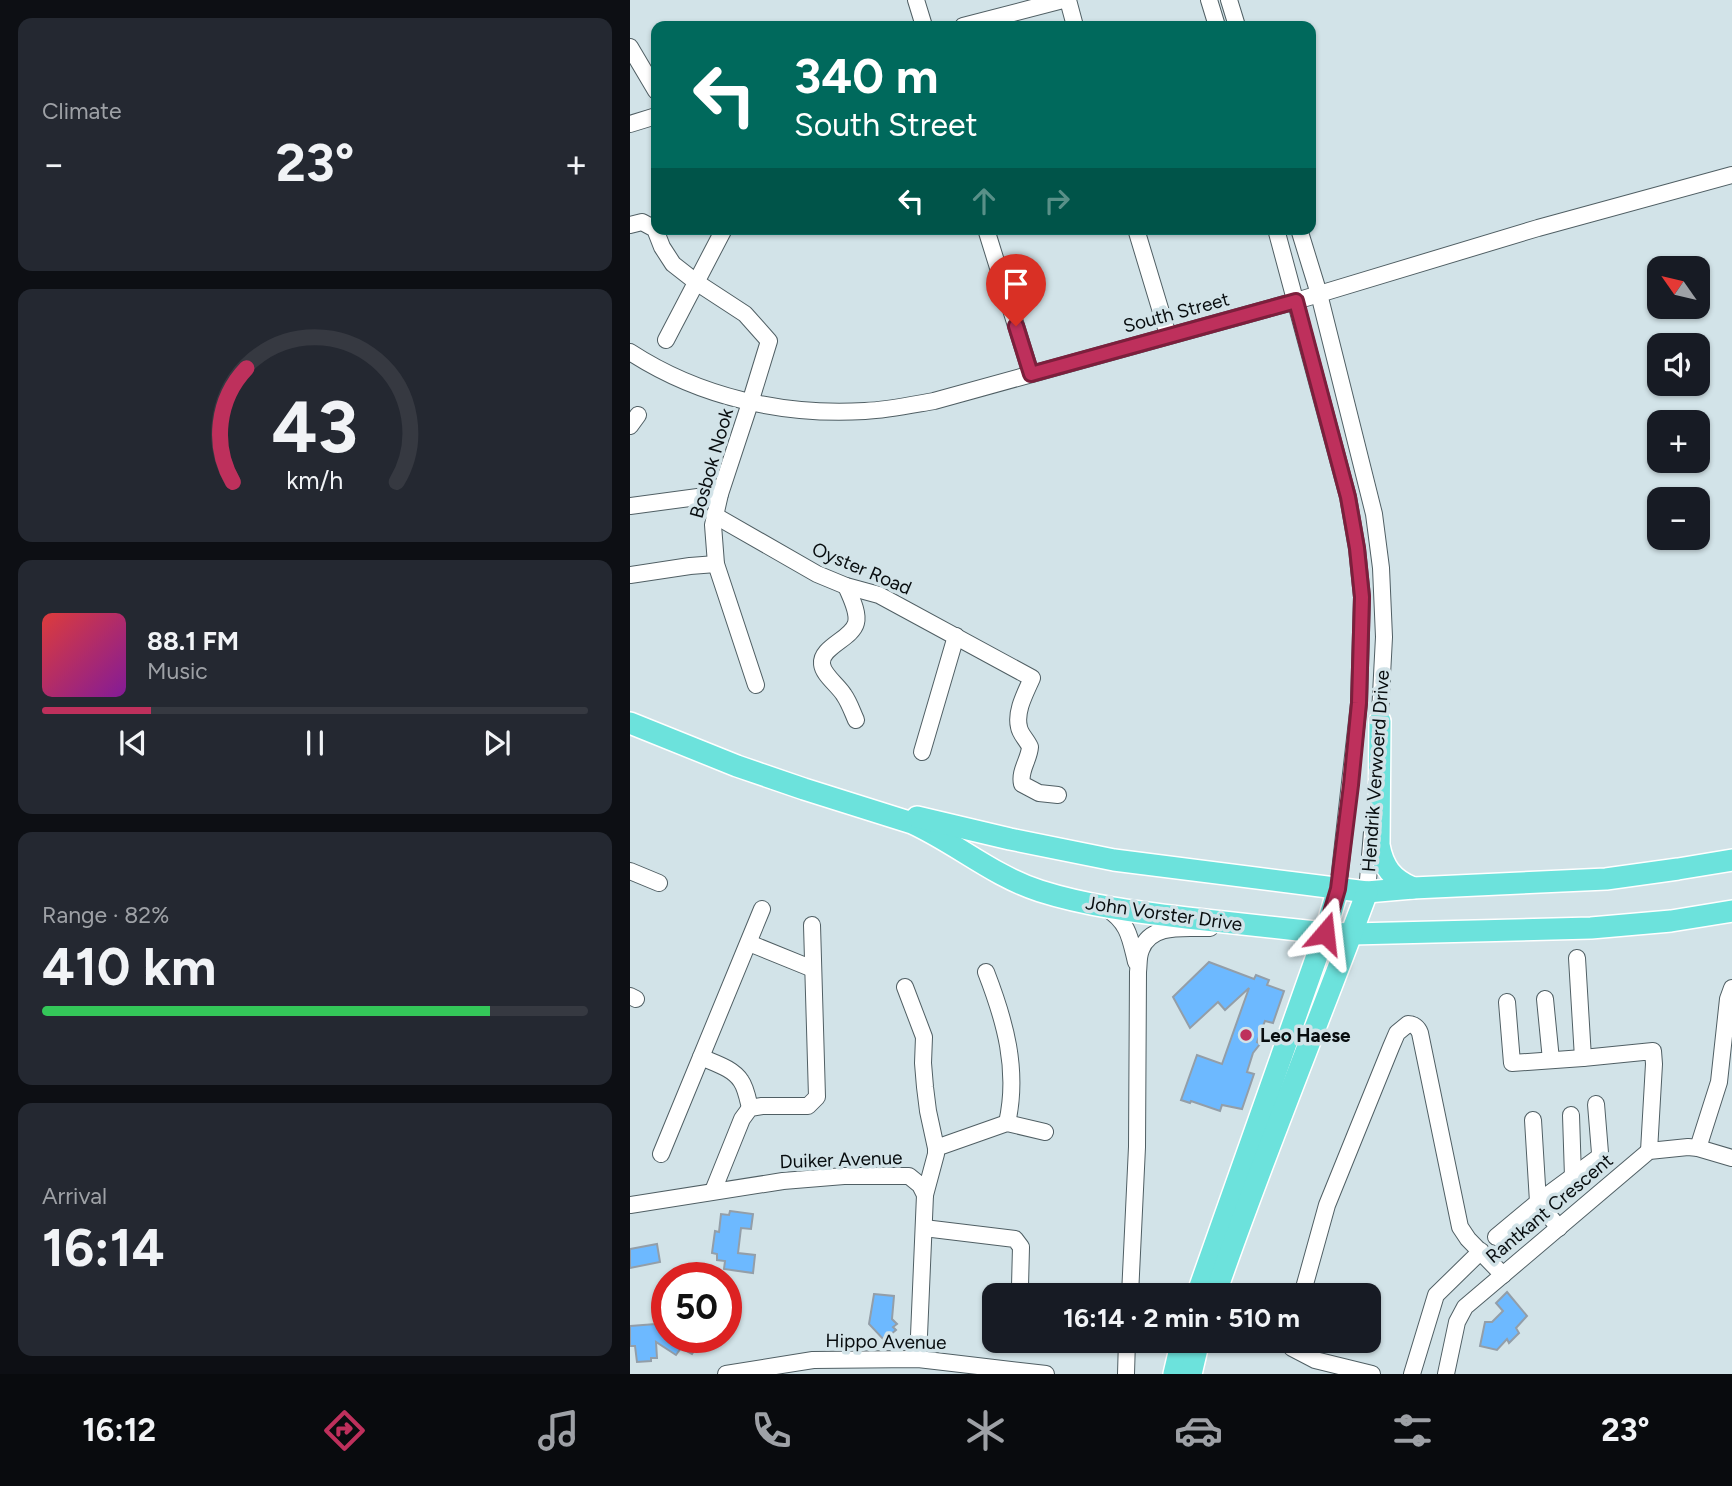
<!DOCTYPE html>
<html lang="en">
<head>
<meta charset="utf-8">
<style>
	body { margin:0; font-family:Figtree,sans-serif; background:#242831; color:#f1f3f6; height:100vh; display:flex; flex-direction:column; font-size:26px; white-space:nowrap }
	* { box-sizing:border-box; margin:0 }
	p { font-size:23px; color:#9ea1a6 }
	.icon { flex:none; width:38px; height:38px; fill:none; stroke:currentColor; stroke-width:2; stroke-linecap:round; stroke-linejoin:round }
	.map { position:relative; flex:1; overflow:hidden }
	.panel { display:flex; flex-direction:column; gap:18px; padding:18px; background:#0d0f14; width:630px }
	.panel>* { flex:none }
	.hud { position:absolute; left:21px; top:21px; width:665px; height:214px; border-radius:14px; box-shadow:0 2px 5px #0004; background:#00695c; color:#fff; overflow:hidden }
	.needle { width:46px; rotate:304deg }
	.fabs { position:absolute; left:1017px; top:256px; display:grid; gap:14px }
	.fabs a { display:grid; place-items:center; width:63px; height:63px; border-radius:14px; background:#171b24; box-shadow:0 2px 5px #0004; font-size:35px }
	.speed { position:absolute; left:21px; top:1262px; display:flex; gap:14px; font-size:35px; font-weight:700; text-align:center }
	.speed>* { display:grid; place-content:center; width:91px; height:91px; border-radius:50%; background:#171b24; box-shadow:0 2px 5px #0004; line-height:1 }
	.speed .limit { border:10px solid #d22; background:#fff; color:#111 }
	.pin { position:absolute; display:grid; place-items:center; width:60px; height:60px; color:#fff; margin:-72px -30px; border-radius:50% 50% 50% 0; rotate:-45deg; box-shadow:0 0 7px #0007 }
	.pin .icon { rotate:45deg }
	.me { position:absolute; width:77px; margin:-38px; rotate:17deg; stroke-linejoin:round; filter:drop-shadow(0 0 5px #0008) }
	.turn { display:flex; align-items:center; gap:24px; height:147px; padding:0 28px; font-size:32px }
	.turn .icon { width:91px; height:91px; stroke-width:2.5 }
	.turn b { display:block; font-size:49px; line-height:60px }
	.lanes { display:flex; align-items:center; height:66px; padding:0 28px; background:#0003; justify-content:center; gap:35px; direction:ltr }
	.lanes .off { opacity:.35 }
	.big { font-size:52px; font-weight:700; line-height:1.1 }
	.panel .widget { flex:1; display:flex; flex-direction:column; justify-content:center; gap:10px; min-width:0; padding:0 24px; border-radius:14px; background:#242831 }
	.panel .dial { align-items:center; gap:0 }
	.dial svg { height:182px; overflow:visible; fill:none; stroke:#363941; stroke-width:7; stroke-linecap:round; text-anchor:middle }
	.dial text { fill:#f1f3f6; stroke:none }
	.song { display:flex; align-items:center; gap:21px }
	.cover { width:84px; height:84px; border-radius:10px; background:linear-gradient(135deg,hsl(0 70% 55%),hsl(290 70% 35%)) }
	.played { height:7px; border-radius:4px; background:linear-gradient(90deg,#be305c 20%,#363941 20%) }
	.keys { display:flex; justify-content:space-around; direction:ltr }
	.heat { display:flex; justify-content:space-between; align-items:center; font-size:38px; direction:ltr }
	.charge { height:10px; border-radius:5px; background:linear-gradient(90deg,#34c759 82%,#363941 0) }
	.trip { position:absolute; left:352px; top:1283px; width:399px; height:70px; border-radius:14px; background:#171b24; box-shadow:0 2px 5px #0004; font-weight:700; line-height:70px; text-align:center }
	.tabs { display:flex; height:112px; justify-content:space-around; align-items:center; background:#090b0e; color:#9ea1a6 }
	.tabs .icon { width:49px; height:49px }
	.tabs .on { color:#be305c }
	.tabs b { font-size:32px; color:#f1f3f6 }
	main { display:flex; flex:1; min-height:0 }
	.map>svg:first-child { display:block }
	.building { fill:#6db9ff; stroke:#939ea8; stroke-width:2 }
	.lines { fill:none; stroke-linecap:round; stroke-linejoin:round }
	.minor-casing { stroke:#505f64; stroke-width:18 }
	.major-casing { stroke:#fff; stroke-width:24 }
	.minor { stroke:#fff; stroke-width:16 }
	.major { stroke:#6ce2dc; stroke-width:21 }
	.route-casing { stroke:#7c1f3c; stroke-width:18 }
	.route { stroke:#be305c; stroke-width:12 }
	.poi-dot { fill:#be305c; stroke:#d2e3e8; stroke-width:2.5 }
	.labels { text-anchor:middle; stroke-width:7; stroke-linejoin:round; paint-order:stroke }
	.street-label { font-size:19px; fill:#080d0f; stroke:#d2e3e8 }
	.poi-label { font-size:19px; font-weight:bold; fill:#080d0f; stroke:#d2e3e8; text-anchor:start }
</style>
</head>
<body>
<main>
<section class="panel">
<div class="widget"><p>Climate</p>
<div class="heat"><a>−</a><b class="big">23°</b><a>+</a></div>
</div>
<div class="widget dial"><svg viewBox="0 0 100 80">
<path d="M14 69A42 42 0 1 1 86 69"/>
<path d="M14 69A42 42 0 0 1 20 19" stroke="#be305c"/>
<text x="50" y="56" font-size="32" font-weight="700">43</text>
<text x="50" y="72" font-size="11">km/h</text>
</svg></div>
<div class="widget">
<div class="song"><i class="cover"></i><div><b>88.1 FM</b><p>Music</p></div></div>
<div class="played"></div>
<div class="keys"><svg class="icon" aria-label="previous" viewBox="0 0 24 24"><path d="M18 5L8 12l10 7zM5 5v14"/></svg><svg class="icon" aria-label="pause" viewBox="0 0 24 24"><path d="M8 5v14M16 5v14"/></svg><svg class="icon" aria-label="next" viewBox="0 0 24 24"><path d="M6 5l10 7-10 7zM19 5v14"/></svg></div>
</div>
<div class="widget"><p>Range · 82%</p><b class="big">410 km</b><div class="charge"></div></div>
<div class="widget"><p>Arrival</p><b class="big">16:14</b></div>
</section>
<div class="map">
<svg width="1102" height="1374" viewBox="0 0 1102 1374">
	<rect width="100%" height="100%" fill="#d2e3e8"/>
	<g class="building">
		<polygon points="579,962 624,979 626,975 639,980 637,985 654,991 643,1023 635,1021 627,1042 630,1044 623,1053 617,1072 624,1074 612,1109 592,1105 590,1111 561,1101 560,1103 551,1100 567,1055 592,1064 619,988 595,1010 588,1002 560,1028 543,997"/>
		<polygon points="100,1211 123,1214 121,1229 111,1228 108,1253 125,1255 123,1273 94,1269 95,1261 87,1260 87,1254 82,1253 85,1231 89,1232 91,1214 99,1215"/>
		<polygon points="27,1244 30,1262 0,1268 0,1249"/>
		<polygon points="877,1292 897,1316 886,1328 889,1333 879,1343 877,1339 867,1350 850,1346 855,1322 862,1322 873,1311 866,1303"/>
		<polygon points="244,1294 264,1296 262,1319 267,1324 263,1327 266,1330 254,1340 239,1324"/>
		<polygon points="37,1310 37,1337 60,1337 70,1342 62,1354 51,1348 46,1355 26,1342 27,1358 21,1358 21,1361 7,1362 5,1346 0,1346 0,1326 26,1324"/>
	</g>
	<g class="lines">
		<defs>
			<g id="minor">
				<polyline points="286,0 294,26"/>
				<polyline points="438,0 445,26"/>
				<polyline points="579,0 587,26"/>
				<polyline points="599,0 607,26"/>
				<polyline points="333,26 433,0"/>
				<polyline points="0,47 26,91"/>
				<polyline points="0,124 26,116"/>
				<polyline points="0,225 12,222 25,229 32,247 43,264 66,282 115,314 139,341 120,403 90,494 83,525 86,564 126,685"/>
				<polyline points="356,229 401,374"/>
				<polyline points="506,229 538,335"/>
				<polyline points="646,229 718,497 727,549 732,597 729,703 708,889"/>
				<polyline points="669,229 689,294 744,514 751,568 754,637 749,733"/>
				<polyline points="36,340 94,229"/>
				<path d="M0,352C69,397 153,416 235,411C258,410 281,405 304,401L666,301L908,228L1102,175"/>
				<polyline points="0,426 8,415"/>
				<polyline points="0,506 90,494"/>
				<path d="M84,515L187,574L216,586L249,595L402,678C396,692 385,711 389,727C390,734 397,740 400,747C399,760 389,771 392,784L409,793L428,795"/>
				<polyline points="0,575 60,566 86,564"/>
				<path d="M216,586C220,596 229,612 226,623C222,639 190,647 192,664C193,675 208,685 214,695C219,702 222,711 226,720"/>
				<polyline points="292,752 326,636"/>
				<polyline points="0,871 29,883"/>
				<polyline points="737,892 742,832"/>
				<path d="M476,908C499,923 500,938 506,962"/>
				<polyline points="119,943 183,969"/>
				<polyline points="947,958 953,1058"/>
				<path d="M356,972C375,1021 389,1070 377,1123"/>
				<polyline points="275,987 294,1037 293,1063 295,1087 298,1111 306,1148 306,1154 295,1195"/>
				<polyline points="0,996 6,999"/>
				<polyline points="915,999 921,1060"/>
				<polyline points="877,1002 882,1063 953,1058 1023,1051 1024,1064 1019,1151"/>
				<path d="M71,1057C84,1063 103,1068 111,1081C116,1088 118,1100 120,1108"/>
				<polyline points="941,1115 943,1177"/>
				<polyline points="306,1148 377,1123 415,1132"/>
				<polyline points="1068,1148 1089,1082 1098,999 1102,988"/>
				<polyline points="31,1154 132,909"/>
				<polyline points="83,1191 112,1119 120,1108 132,1106 178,1106 187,1097 182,925"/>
				<polyline points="0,1205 153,1181 214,1176 279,1176 290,1185 295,1195 288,1359"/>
				<polyline points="294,1228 385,1239 391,1247 390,1286"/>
				<polyline points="929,1228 908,1202 969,1157 970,1153 966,1104"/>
				<polyline points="866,1237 908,1202 903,1120"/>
				<path d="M500,1295L507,1147L508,972C509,964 508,957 511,950C521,922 557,929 580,928"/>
				<path d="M672,1295L697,1205L761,1047L767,1033L778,1024C783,1024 788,1027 790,1033L830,1227L838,1239L873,1275"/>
				<polyline points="661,1340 662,1348 685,1360 742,1374"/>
				<polyline points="96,1374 183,1360 288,1359 416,1374"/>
				<polyline points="496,1374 497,1340"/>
				<polyline points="782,1374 806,1295 851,1251"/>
				<polyline points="816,1374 827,1322 835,1307 1019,1151 1058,1147 1068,1148 1102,1158"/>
			</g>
			<g id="major">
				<path d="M750,721L749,845C753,867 762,879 783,888"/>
				<path d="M0,723L107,766L174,789L282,823C326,843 363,876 410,891C457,906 507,912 557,918C603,923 649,928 695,933L722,934L961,928L1041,921L1102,911"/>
				<polyline points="287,817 380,839 484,860 737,892 783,888 976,879 1048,869 1102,860"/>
				<polyline points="567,1295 695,933 708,889"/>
				<path d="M585,1295C632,1159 687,1027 737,892"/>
				<polyline points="544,1374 552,1340"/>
				<polyline points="561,1374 569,1340"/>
			</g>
		</defs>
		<use href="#minor" class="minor-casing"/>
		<use href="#major" class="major-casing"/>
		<use href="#minor" class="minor"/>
		<use href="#major" class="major"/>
	</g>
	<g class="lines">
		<defs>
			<polyline id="route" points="386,326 401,374 666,301 718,497 727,548 732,597 729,703 721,785 708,889 695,933"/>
		</defs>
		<use href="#route" class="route-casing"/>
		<use href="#route" class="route"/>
	</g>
	<circle class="poi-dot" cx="616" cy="1035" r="7"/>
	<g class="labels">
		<g class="street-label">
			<text transform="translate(546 312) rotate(-15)" y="7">South Street</text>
			<text transform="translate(81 463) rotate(-74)" y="7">Bosbok Nook</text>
			<text transform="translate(232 568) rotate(23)" y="7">Oyster Road</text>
			<text transform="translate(745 771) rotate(-86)" y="7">Hendrik Verwoerd Drive</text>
			<text transform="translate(534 913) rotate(8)" y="7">John Vorster Drive</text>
			<text transform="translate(211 1159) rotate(-2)" y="7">Duiker Avenue</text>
			<text transform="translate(919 1208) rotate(-40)" y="7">Rantkant Crescent</text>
			<text transform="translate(256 1341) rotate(1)" y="7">Hippo Avenue</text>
		</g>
		<g class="poi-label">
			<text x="630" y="1042">Leo Haese</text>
		</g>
	</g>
</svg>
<div class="fabs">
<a><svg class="needle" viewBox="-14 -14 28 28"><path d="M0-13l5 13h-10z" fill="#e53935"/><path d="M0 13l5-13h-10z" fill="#9ea1a6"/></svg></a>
<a><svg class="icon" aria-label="sound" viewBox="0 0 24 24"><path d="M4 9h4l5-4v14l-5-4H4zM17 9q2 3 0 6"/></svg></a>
<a>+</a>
<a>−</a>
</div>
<div class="speed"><div class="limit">50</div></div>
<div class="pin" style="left:386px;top:326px;background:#d93025"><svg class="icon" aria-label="arrive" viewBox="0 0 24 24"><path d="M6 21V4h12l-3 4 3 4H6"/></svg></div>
<svg class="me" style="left:695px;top:933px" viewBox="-20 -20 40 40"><path d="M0-17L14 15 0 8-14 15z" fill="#be305c" stroke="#fff" stroke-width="4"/></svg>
<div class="trip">16:14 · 2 min · 510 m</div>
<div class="hud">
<div class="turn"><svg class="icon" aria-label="left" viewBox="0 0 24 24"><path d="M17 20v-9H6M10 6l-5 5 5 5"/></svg><div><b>340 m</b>South Street</div></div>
<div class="lanes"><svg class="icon" aria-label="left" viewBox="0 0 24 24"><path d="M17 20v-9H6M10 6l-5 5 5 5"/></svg><svg class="icon off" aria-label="ahead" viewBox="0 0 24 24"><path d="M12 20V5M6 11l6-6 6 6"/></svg><svg class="icon off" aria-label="right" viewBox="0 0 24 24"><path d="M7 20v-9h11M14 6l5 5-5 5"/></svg></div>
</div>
</div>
</main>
<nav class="tabs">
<b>16:12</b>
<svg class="icon on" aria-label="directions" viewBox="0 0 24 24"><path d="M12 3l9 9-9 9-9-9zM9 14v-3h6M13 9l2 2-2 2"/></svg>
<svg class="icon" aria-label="music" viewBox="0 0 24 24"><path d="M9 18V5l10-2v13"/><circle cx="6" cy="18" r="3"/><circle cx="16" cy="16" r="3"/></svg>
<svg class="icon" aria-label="phone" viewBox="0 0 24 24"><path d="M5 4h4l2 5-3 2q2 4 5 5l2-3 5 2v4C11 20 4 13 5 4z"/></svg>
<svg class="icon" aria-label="climate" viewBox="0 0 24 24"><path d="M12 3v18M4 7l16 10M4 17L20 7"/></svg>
<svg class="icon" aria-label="car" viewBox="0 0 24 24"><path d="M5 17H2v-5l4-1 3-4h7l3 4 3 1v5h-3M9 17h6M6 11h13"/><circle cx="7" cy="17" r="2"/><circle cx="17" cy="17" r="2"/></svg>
<svg class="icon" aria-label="filters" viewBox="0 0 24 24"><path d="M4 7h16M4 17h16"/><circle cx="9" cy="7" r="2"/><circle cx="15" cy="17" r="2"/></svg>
<b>23°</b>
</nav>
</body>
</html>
